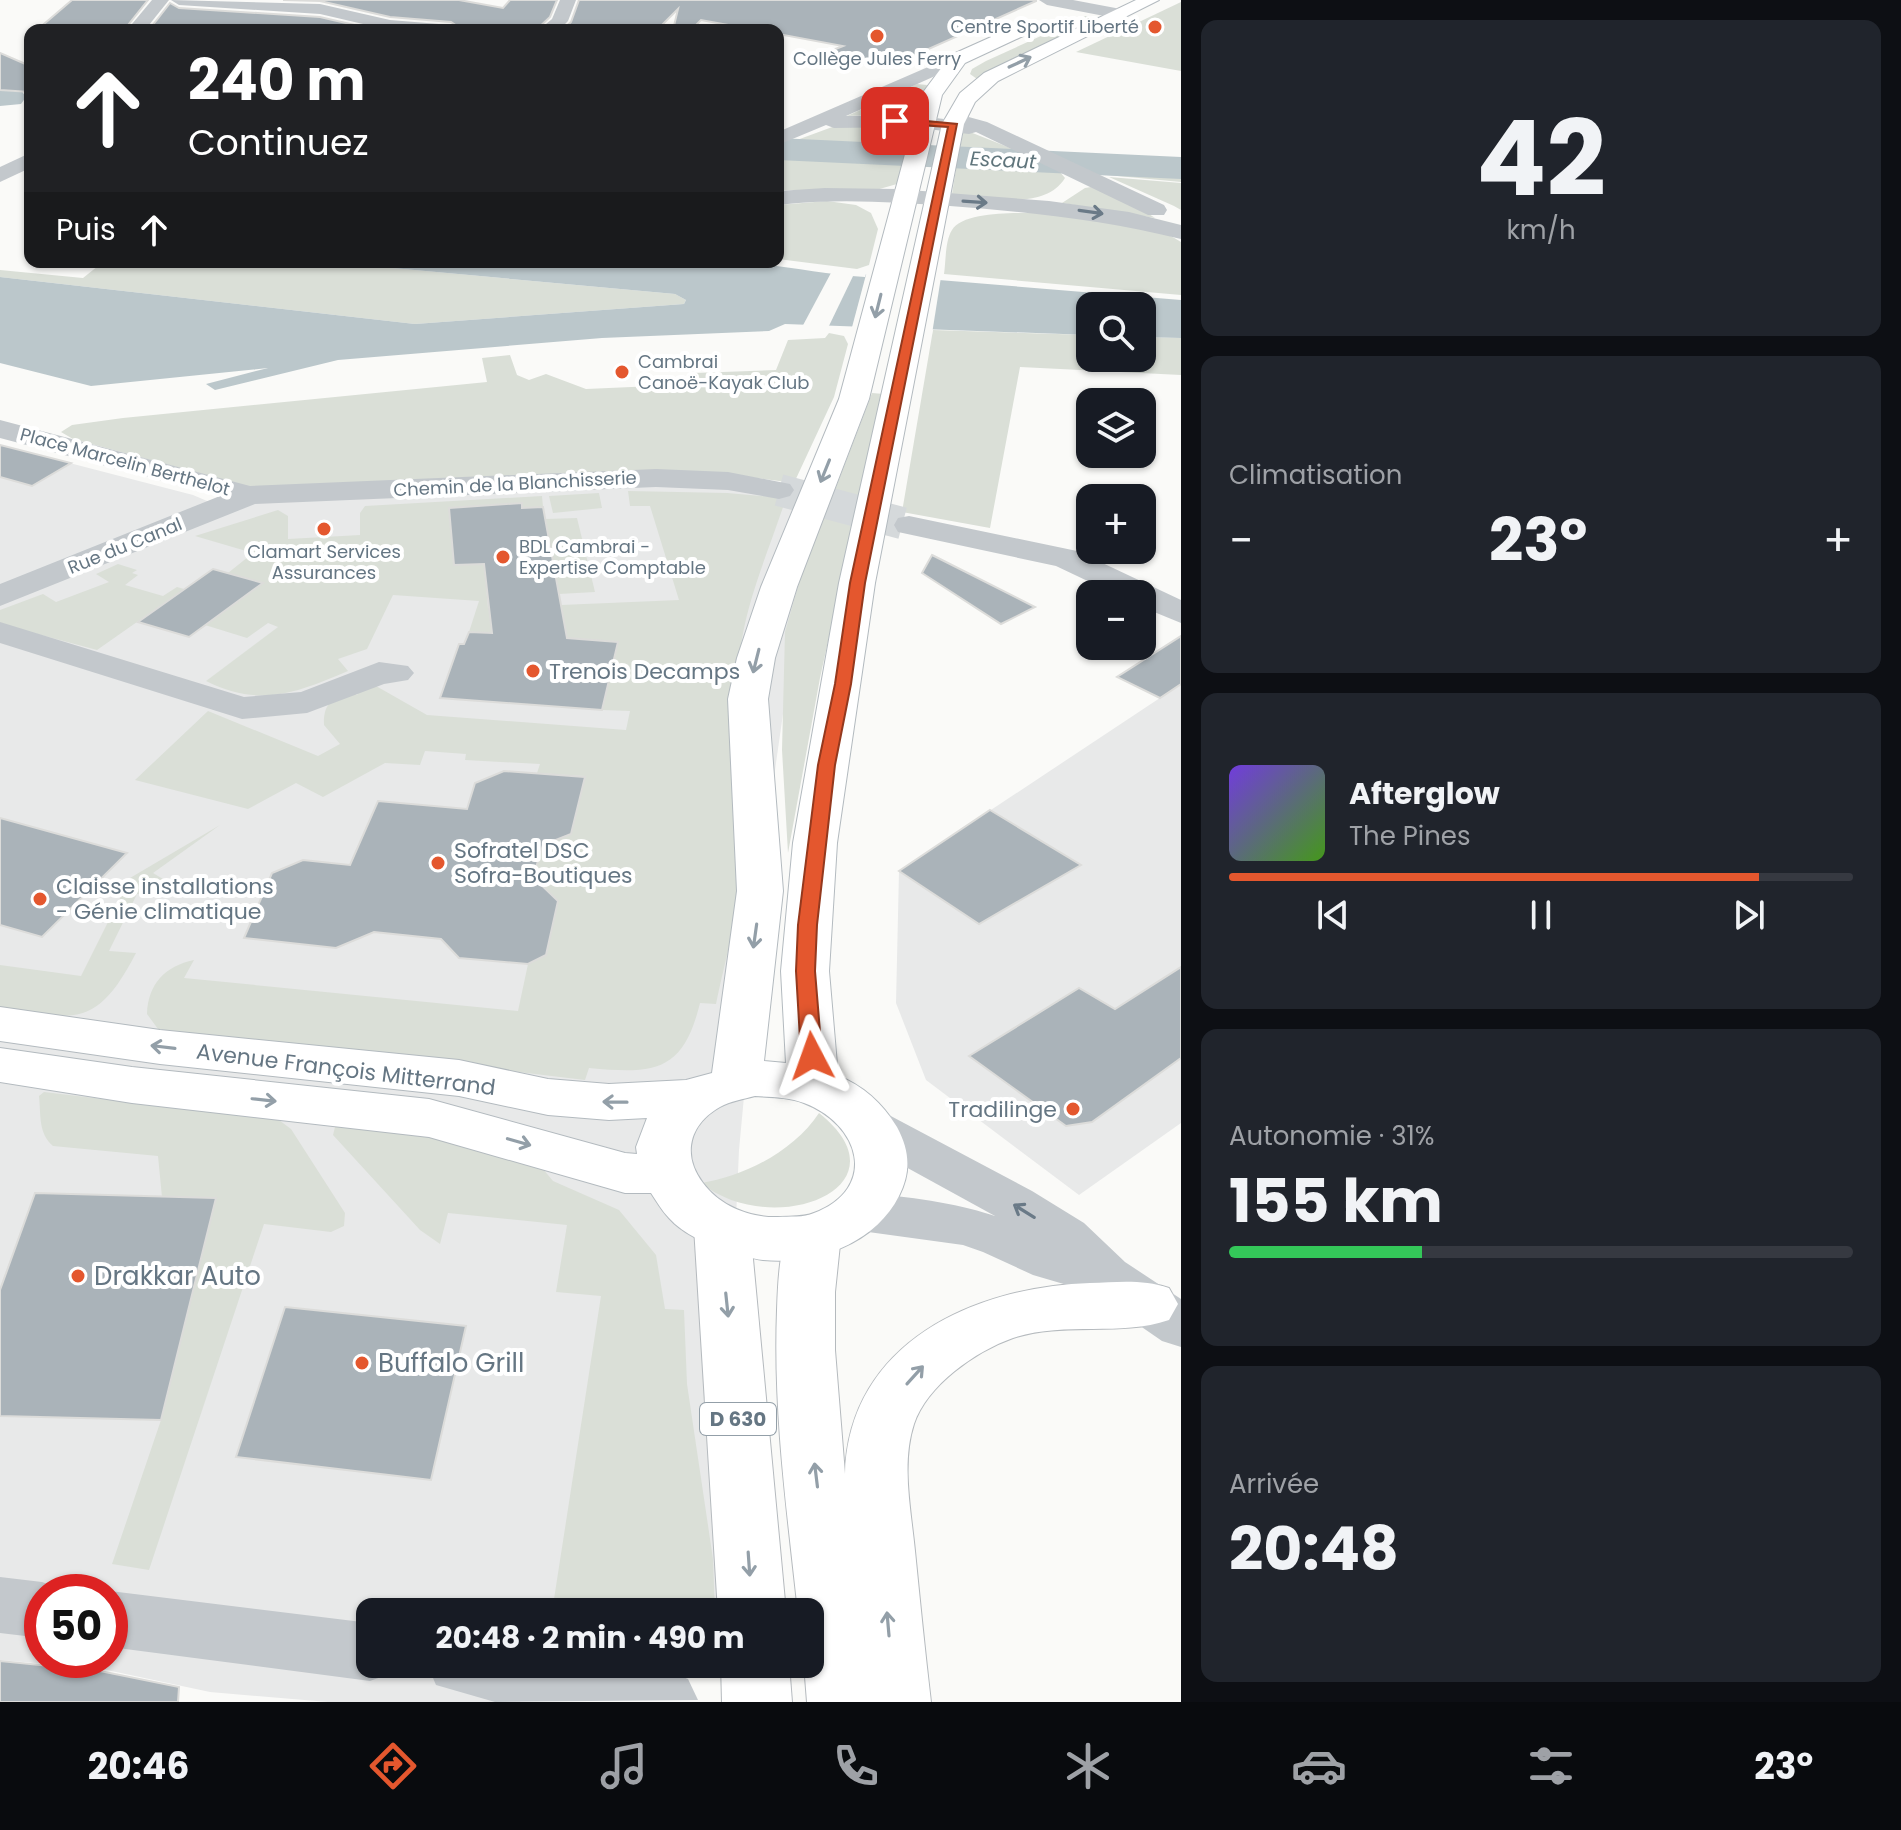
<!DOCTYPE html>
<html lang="fr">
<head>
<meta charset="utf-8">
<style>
	body { margin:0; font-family:Poppins,sans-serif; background:#20242c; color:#f1f3f6; height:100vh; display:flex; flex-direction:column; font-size:30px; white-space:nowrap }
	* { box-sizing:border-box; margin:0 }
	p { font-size:26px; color:#9ea1a6 }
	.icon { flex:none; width:44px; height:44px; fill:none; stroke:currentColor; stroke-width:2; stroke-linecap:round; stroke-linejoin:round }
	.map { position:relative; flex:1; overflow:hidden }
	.side { display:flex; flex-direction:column; gap:20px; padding:20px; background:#0d0f14; width:720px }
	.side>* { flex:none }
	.hud { position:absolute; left:24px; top:24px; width:760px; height:244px; border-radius:16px; box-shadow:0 2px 6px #0004; background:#202124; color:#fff; overflow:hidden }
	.buttons { position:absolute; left:1076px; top:292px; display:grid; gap:16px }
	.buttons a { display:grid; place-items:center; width:80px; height:80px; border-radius:16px; background:#171b24; box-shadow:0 2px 6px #0004; font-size:40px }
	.speed { position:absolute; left:24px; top:1574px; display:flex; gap:16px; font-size:40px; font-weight:700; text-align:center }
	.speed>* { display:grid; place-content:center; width:104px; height:104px; border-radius:50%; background:#171b24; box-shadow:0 2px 6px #0004; line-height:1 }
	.speed .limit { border:12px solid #d22; background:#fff; color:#111 }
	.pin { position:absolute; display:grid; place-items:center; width:68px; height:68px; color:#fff; margin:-34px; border-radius:16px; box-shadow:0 4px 12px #0006 }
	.me { position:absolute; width:88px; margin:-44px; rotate:356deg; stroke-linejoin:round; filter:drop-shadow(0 0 6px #0008) }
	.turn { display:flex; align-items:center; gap:28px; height:168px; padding:0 32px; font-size:36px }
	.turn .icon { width:104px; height:104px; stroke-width:2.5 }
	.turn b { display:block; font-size:56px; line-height:68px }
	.then { display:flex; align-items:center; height:76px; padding:0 32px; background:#0003; gap:16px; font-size:30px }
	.big { font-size:60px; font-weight:700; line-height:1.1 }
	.side .tile { flex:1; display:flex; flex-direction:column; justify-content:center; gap:12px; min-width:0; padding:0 28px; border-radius:16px; background:#20242c }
	.side .dial { align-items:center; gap:0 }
	.dial b { font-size:104px; line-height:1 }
	.song { display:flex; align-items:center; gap:24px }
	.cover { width:96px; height:96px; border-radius:12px; background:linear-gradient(135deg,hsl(260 70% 55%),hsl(100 70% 35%)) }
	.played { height:8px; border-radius:4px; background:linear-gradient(90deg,#e4572e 85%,#363941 85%) }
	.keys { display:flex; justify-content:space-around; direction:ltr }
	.heat { display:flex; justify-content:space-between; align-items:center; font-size:44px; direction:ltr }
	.charge { height:12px; border-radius:6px; background:linear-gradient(90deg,#34c759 31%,#363941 0) }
	.trip { position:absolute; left:356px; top:1598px; width:468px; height:80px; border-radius:16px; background:#171b24; box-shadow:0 2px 6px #0004; font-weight:700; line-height:80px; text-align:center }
	.tabs { display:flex; height:128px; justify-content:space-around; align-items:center; background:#090b0e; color:#9ea1a6 }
	.tabs .icon { width:56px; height:56px }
	.tabs .selected { color:#e4572e }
	.tabs b { font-size:36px; color:#f1f3f6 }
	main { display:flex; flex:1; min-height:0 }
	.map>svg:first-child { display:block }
	.built { fill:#e8e9e9; fill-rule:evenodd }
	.green { fill:#dadfd7 }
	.water { fill:#bbc7cb }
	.pier { fill:#fafaf8 }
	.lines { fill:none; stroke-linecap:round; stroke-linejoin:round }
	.river { fill:#bbc7cb; fill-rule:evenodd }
	.building { fill:#aab3b9; stroke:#dcdcda; stroke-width:2 }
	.street-tunnel { stroke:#d5d9db; stroke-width:32; stroke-dasharray:32 16; stroke-linecap:butt }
	.secondary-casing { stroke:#b3babf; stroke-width:2 }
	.primary-casing { stroke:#b5babe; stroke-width:2 }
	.street { fill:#c3c8cc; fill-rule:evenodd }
	.secondary { fill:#fff; fill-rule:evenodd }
	.primary { fill:#fff; fill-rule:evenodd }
	.oneway { stroke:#939fa8 }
	.oneway2 { stroke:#6a7a87 }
	.route { fill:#e4572e; stroke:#94391e; stroke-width:2 }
	.poi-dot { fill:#e4572e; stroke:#fff; stroke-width:3 }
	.labels { text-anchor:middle; stroke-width:8; stroke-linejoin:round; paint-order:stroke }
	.far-poi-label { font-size:18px; fill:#657683; stroke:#fff }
	.far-street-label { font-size:18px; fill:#657683; stroke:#fff }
	.far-water-label { font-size:20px; font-style:italic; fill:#60757c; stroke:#fff }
	.shield { fill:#fff; stroke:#939fa8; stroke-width:2 }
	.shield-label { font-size:20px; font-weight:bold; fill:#657683 }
	.poi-label { font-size:22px; fill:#657683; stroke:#fff; text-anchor:start }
	.street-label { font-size:22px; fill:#657683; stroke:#fff }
	.near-poi-label { font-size:26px; fill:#657683; stroke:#fff; text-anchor:start }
</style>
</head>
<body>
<main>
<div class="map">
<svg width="1181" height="1702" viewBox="0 0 1181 1702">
	<rect width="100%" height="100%" fill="#fafaf8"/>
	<g class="built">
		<path d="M0,445L193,495L233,512L250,495L624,479L779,490L825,504L787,686L774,777L739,1150L719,1612H370V1664H538L520,1702H328L210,1692L102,1669L0,1660ZM42,1592H110V1660H42Z"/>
		<polygon points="1181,684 1181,1123 1079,1195 926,1080 896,1003 899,871"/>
	</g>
	<g class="green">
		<polygon points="1181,2 1181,71 1076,52"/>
		<polygon points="1085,16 1100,18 977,79 970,74 972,69 986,61"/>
		<polygon points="917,84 927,85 916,113 847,116"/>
		<polygon points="835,126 908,127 910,141 897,184 876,190 778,190 778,147"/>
		<polygon points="970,132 1031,156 959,153 963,133"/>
		<path d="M957,163L1055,166L1065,178C1044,212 985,197 952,194Z"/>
		<polygon points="1089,166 1181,172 1181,182 1107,175"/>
		<polygon points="1109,177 1181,183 1181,210 1174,206"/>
		<polygon points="1091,187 1137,206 1155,218 1062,203 1085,188"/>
		<polygon points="827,201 856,205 871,213 878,229 869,265 857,269 778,259 778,205"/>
		<path d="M1039,213C1080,219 1148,219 1181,242V295L944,274C946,261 945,241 952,230C963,211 1019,213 1039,213Z"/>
		<polygon points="103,262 327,262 675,294 686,300 684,304 415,324 0,277 0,270 83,278"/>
		<polygon points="933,330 1090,335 1090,358 1142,358 1142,337 1181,338 1181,375 1020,367 990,528 902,512"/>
		<polygon points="829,333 844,336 848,344 834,397 794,483 709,472 258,489 73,439 61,432 72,425 123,418 487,382 482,358 510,355 517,375 529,380 546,374 586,389 700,384 695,373 776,370 788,340 825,338"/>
		<polygon points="872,393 884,394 860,501 833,495"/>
		<path d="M628,491L727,493L786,498C771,545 750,591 742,639C730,712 742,786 741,859C740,908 726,957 716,1004L700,1003C683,1073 654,1074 589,1068L585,1080L158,1029L147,1014C148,984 165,966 194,960L184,978L518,1011L528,964L546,955L558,901L540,884L531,883L543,845L571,834L584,776L537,773L540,764L465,760L466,754L425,751L420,765L385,763L323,797L296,783L248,809L135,780L208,711L318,756L340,744L324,725C323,704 332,699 350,690L357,695L361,688L376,686L427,715L626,730L630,711L602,710L618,642L469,632L479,601L393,595L367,649L338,659L348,671C296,693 260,708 206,681L278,627L268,623L247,638L205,625L262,583L228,573L253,553L195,536L278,510L288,516V539L360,535V513L365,506L542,496L543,507L522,508L521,503L479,507L488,608L679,600L650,506H630Z"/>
		<polygon points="599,493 602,508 553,513 549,496"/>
		<polygon points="825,513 854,522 820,678 788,853 782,750 785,632 806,558"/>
		<polygon points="577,518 595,592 559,594 545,519"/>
		<polygon points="118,564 137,570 132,573 138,575 125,585 163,596 177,587 184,589 97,650 0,624 0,610 43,594 56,602 109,582 96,574"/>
		<path d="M220,825L153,873L173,885L168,896L137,894L109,951L136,953C97,1028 76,1020 0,1009V965L81,976L130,878Z"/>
		<path d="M44,1092L279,1120L291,1129L345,1213L344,1226L331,1232L264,1224L149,1570L112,1564L161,1420L216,1198L162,1197L158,1156L53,1146C38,1133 41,1115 39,1096Z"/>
		<path d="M819,1113C912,1187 773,1241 701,1183C745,1176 794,1151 819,1113Z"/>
		<polygon points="342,1125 463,1141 543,1169 553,1181 619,1210 656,1255 665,1309 684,1310 687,1384 713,1559 715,1612 552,1612 601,1296 556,1292 567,1225 448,1213 440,1244 420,1230 333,1135 335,1127"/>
	</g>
	<g class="water">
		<polygon points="966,153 1020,155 1042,166 964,163"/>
		<polygon points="1070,158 1181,164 1181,172 1089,166"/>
		<path d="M327,262H745C785,266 824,274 865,277L866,274L1181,300V338L1142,337V306H1090V335L785,324L769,331L602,338L338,360L215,390L206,384L268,368L91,386L0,363V277L415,324L684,304L686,300L675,294Z"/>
	</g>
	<g class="pier">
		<polygon points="832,271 855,272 827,330 801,329"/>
		<polygon points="867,271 941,277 932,334 851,331"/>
	</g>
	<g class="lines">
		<g class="river">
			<polygon points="0,86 21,90 26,97 21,104 0,106"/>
			<polygon points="778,138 1181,157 1181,179 778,160"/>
		</g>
	</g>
	<g class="building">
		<polygon points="72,0 148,0 124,30 37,30"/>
		<polygon points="283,0 459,0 503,8 510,0 557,0 550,17 536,30 463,30 451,22 390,17 320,1"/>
		<polygon points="579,0 1036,0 1036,1 886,68 827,57 834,54 828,52 843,46 778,34 778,30 756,30 701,20 691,30 673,30 678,9 657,30 563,30 571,22"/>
		<polygon points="170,3 179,8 320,17 376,30 149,30"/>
		<polygon points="0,53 30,66 30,92 0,90"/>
		<polygon points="0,445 71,463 32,486 0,477"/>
		<polygon points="522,503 522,508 543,507 567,638 618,642 602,710 440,698 459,644 464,644 469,632 492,633 484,564 454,565 449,508"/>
		<polygon points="932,555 942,560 1035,607 1001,624 922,573"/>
		<polygon points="213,569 263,583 189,637 138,622"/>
		<polygon points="1181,636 1181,684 1160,698 1117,677"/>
		<polygon points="504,771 585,777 571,834 543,845 533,877 558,901 546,955 528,964 459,958 441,939 374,932 336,948 244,938 272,873 303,860 350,865 378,801 467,809 475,783"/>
		<polygon points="990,810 1081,865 979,924 899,871"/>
		<polygon points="0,818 127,853 42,937 0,925"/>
		<polygon points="1181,967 1181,1058 1092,1122 1066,1126 969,1056 1079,988 1115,1009"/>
		<polygon points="35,1193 216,1198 161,1420 0,1416 0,1290"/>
		<polygon points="285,1307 466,1326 431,1480 236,1457"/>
		<polygon points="0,1661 100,1671 179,1687 178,1702 0,1702"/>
	</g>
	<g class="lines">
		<polyline class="street-tunnel" points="779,490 909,525"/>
		<defs>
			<path id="secondary" d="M1136,0H1159L998,81L975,102L964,124L875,583L837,843L829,971L838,1076C864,1086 882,1103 897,1127C910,1151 911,1172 899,1196C875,1244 815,1265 763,1260C751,1259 739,1253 728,1250C707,1244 684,1235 669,1218C662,1211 657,1202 651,1193H625L429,1137L132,1103L0,1082V1048L132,1067L429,1099L625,1153L637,1154L636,1147L647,1118L609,1120L548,1115L459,1096L160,1064L0,1041V1007L160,1030L459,1060L548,1079L609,1084L686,1080L712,1073L737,891L728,699L737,658L761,587L839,399L921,95L951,55L1029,20L1038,26L1036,30L965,63L942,95L869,399L797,587L775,658L768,699L783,891L764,1061L786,1063L781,971L793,843L839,583L942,124L960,93L984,73ZM755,1096C771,1097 789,1097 804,1103C860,1124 879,1188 814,1213C804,1218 789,1216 778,1217C750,1218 720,1206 703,1183C681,1154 690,1124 720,1107C730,1101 744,1099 755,1096Z"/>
			<g id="primary">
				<polygon points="722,1206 742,1212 750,1227 786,1612 718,1612 694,1227 702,1212"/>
				<path d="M813,1214L833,1220L841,1235L835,1292V1350L845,1474C849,1342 975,1287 1090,1283C1118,1282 1143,1279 1169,1288L1178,1304L1169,1320C1119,1337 1064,1321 1013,1338C976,1351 927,1385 914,1424C901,1464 911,1510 915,1551C920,1601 925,1652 931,1702H807L804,1664H810V1612H798C787,1511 773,1412 777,1310C778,1281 779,1246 793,1220Z"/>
				<polygon points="721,1664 789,1664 792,1702 722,1702"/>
			</g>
		</defs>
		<use href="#secondary" class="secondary-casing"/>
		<use href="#primary" class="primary-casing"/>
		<g class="street">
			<polygon points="152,0 169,0 145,30 127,30"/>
			<polygon points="171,0 320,4 390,20 451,25 460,30 389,30 320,14 179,5"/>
			<polygon points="560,0 576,0 568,21 559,30 539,30 552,19"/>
			<polygon points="1039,0 1073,0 1126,10 1128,14 1120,19 1047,5"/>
			<polygon points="958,54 967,59 964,63 846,116 911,115 944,119 954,113 987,122 1164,205 1167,210 1164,215 1148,215 976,132 969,134 911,127 834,128 826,125 778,145 778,132"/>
			<polygon points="30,153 30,168 0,182 0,167"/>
			<path d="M825,188L897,189L1049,201L1129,212L1181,225V239C1104,220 1029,212 950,206C892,202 836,198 778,205V191Z"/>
			<polygon points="0,420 250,486 656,469 728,472 790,484 794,490 790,496 779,499 728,490 656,487 255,504 0,606 0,584 220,496 0,438"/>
			<polygon points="909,516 1077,551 1181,600 1181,623 1142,607 1142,594 1115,594 1056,566 898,532 894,525 898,518"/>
			<polygon points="0,622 244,697 301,692 379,662 408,666 414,673 408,680 384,684 307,713 242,719 0,643"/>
			<path d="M870,1109L887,1114L1032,1191L1084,1223L1125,1262L1181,1299V1347L1162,1341L1091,1292L1033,1275L983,1252L963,1245L861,1231L843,1225L836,1212L843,1199C878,1188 959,1204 995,1216L853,1138L846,1126L853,1114Z"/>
			<polygon points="0,1577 42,1582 64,1590 42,1592 42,1638 0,1633"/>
			<polygon points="110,1591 370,1623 370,1664 396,1664 392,1673 370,1681 110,1647 110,1592 107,1592"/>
			<polygon points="427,1664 625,1664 666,1670 688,1679 698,1700 495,1702 436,1685"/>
		</g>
		<use href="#secondary" class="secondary"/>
		<use href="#primary" class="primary"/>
	</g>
	<defs><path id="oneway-shaft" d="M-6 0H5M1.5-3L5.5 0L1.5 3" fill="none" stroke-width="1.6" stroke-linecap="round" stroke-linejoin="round" transform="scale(2)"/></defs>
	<g class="oneway">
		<use href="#oneway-shaft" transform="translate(1020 62) rotate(-25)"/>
		<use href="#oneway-shaft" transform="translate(878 306) rotate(104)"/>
		<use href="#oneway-shaft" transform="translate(825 471) rotate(112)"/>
		<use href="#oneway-shaft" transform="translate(756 661) rotate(104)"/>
		<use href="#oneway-shaft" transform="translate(755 936) rotate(98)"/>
		<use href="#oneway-shaft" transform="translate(163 1047) rotate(-173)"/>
		<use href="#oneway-shaft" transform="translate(264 1100) rotate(6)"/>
		<use href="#oneway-shaft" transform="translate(615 1102) rotate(-179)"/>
		<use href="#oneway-shaft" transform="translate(519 1142) rotate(16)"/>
		<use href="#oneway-shaft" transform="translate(727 1305) rotate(84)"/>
		<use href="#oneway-shaft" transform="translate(915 1375) rotate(-48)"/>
		<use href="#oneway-shaft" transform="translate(816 1475) rotate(-97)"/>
		<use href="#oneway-shaft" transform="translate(749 1564) rotate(86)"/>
		<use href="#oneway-shaft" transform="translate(888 1624) rotate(-95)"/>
	</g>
	<g class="oneway2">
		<use href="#oneway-shaft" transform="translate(975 202) rotate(4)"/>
		<use href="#oneway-shaft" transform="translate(1091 212) rotate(8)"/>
		<use href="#oneway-shaft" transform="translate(1024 1211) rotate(-148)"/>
	</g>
	<polygon class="route" points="895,118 957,124 865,583 851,684 835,765 817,925 815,971 822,1056 819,1061 804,1061 801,1056 796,971 798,925 818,765 835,684 850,583 948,127 892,123"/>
	<g class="poi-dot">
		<circle cx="1155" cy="27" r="8"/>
		<circle cx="877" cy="36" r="8"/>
		<circle cx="622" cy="372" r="8"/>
		<circle cx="324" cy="529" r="8"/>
		<circle cx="503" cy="557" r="8"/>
		<circle cx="533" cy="671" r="8"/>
		<circle cx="438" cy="863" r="8"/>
		<circle cx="40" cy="899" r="8"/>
		<circle cx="1073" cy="1109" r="8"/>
		<circle cx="78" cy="1276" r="8"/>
		<circle cx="362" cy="1363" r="8"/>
	</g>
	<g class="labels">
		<g class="far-poi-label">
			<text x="1139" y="33" text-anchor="end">Centre Sportif Liberté</text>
			<text x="877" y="65">Collège Jules Ferry</text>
			<text x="638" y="368" text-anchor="start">Cambrai<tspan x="638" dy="21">Canoë-Kayak Club</tspan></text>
			<text x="519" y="553" text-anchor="start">BDL Cambrai -<tspan x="519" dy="21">Expertise Comptable</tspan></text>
			<text x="324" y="558">Clamart Services<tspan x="324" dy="21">Assurances</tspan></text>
		</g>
		<g class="far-street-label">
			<text transform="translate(125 462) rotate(15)" y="6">Place Marcelin Berthelot</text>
			<text transform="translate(515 484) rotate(-3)" y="6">Chemin de la Blanchisserie</text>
			<text transform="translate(125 546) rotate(-22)" y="6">Rue du Canal</text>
		</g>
		<g class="far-water-label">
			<text transform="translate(1003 160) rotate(3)" y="7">Escaut</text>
		</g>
		<rect class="shield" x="700" y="1403" width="76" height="32" rx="6"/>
		<g class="shield-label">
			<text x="738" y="1426">D 630</text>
		</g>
		<g class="poi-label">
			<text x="549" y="679">Trenois Decamps</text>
			<text x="454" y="858">Sofratel DSC<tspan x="454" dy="25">Sofra-Boutiques</tspan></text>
			<text x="56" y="894">Claisse installations<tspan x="56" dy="25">- Génie climatique</tspan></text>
			<text x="1057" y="1117" text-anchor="end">Tradilinge</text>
		</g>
		<g class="street-label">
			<text transform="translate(346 1069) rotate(7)" y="8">Avenue François Mitterrand</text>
		</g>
		<g class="near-poi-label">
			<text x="94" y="1285">Drakkar Auto</text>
			<text x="378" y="1372">Buffalo Grill</text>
		</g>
	</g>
</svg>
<div class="buttons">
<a><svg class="icon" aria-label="search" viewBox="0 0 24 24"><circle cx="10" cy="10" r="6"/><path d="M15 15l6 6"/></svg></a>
<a><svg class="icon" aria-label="layers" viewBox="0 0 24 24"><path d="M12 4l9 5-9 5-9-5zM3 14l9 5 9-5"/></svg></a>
<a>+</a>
<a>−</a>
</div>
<div class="speed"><div class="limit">50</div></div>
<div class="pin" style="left:895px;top:121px;background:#d93025"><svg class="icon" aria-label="arrive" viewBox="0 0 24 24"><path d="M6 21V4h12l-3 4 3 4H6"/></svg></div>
<svg class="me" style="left:812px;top:1056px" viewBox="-20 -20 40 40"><path d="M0-17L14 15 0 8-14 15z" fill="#e4572e" stroke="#fff" stroke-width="4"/></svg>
<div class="trip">20:48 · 2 min · 490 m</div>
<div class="hud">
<div class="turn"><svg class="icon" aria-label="ahead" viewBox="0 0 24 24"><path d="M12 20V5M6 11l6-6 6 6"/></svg><div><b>240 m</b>Continuez</div></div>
<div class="then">Puis<svg class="icon" aria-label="ahead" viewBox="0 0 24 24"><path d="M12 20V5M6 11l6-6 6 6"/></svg></div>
</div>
</div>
<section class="side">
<div class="tile dial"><b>42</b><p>km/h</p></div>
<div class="tile"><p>Climatisation</p>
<div class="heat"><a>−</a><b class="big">23°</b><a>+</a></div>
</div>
<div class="tile">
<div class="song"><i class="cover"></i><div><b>Afterglow</b><p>The Pines</p></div></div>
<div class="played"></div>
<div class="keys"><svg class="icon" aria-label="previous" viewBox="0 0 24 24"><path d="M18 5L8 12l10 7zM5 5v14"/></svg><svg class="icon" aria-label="pause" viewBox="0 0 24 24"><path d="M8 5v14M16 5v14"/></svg><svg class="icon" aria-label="next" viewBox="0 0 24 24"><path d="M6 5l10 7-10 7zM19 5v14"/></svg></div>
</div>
<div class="tile"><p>Autonomie · 31%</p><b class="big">155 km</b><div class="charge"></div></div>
<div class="tile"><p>Arrivée</p><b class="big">20:48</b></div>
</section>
</main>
<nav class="tabs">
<b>20:46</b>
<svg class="icon selected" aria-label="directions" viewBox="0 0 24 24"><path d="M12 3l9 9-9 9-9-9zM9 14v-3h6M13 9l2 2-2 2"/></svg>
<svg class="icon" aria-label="music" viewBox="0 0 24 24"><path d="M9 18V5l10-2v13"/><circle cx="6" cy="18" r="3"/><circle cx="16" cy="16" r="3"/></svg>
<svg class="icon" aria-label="phone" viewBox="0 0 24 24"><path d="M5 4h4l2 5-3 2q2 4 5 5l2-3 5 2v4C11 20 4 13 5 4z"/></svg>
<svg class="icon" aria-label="climate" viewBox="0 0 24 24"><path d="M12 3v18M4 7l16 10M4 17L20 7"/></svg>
<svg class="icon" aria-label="car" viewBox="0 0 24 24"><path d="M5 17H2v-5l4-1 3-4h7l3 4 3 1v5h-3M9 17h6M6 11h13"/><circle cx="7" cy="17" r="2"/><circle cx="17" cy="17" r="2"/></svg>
<svg class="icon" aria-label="filters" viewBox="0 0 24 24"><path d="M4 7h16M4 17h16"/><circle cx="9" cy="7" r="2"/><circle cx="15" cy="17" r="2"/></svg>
<b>23°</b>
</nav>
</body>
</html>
